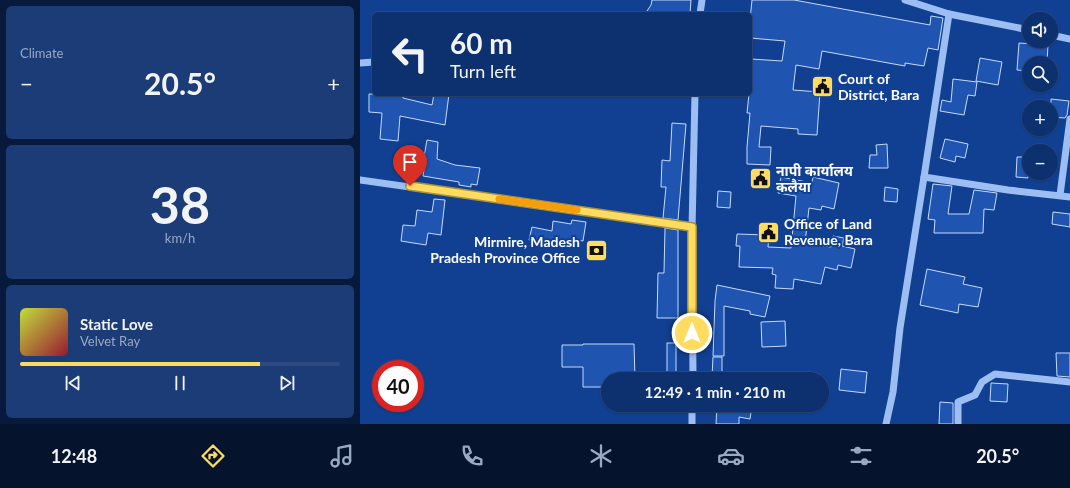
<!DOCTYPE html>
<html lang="en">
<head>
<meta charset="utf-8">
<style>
	body { margin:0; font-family:Lato,"Noto Sans Devanagari",sans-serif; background:#1b3c76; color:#f1f3f6; height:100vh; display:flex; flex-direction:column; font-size:15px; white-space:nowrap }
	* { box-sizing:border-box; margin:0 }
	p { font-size:13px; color:#9aa9c2 }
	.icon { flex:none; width:22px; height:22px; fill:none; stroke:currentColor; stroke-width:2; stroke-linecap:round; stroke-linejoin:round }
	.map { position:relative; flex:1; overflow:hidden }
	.side { display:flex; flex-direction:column; gap:6px; padding:6px; background:#071a3c; width:360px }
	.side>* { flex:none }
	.hud { position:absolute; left:12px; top:12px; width:380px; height:84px; border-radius:6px; box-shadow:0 1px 3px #0004,0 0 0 1px #2d4b81; background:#0d306e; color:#f1f3f6; overflow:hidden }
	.controls { position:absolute; left:662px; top:12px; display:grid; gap:8px }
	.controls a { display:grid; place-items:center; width:36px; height:36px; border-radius:50%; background:#0d306e; box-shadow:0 1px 3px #0004,0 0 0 1px #2d4b81; font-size:20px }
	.speed { position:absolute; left:12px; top:360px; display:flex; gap:8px; font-size:20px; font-weight:700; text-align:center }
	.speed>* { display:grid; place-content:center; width:52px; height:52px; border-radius:50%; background:#0d306e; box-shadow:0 1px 3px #0004,0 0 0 1px #2d4b81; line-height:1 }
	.speed .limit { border:6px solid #d22; background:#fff; color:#111 }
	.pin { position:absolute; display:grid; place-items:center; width:34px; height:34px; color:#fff; margin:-41px -17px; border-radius:50% 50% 50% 0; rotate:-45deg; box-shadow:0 0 4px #0007 }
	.pin .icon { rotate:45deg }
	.me { position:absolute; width:44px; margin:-22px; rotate:0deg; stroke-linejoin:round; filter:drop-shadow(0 0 3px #0008) }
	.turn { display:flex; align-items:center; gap:14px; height:84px; padding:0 12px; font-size:18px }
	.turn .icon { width:52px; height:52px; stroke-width:2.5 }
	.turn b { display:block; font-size:28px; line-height:34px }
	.big { font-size:30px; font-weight:700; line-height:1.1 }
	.side .widget { flex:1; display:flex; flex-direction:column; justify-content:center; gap:6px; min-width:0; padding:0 14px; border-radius:6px; background:#1b3c76 }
	.side .dial { align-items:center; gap:0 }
	.dial b { font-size:52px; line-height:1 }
	.song { display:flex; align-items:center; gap:12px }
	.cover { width:48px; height:48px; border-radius:6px; background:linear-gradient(135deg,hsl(70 70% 55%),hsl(350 70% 35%)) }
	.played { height:4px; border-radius:2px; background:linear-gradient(90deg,#ffdc5f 75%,#2d4b81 75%) }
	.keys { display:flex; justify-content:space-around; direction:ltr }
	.heat { display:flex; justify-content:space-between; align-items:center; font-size:22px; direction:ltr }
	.trip { position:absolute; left:241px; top:372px; width:228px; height:40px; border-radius:20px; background:#0d306e; box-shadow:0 1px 3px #0004,0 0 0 1px #2d4b81; font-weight:700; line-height:40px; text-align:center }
	.menu { display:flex; height:64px; justify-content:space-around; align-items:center; background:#05132c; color:#9aa9c2 }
	.menu .icon { width:28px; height:28px }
	.menu .selected { color:#ffdc5f }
	.menu b { font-size:18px; color:#f1f3f6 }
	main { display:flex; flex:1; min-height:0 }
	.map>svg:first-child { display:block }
	.building { fill:#1f55b1; stroke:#c5dafd }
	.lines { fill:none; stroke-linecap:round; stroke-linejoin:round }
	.minor { stroke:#9dbef3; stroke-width:7 }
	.route-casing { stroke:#a68f3e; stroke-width:10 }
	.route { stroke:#ffdc5f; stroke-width:7 }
	.slow { stroke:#f59e0b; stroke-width:7 }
	.labels { text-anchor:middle; stroke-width:4; stroke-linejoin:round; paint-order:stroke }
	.poi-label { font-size:14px; font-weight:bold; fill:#fff; stroke:#114092; text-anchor:start }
</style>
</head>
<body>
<main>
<section class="side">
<div class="widget"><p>Climate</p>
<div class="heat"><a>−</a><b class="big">20.5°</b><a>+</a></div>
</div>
<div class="widget dial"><b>38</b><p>km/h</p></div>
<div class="widget">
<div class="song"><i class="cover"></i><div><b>Static Love</b><p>Velvet Ray</p></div></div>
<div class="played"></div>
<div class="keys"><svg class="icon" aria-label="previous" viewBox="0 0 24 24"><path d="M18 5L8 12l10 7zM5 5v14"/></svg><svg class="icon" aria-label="pause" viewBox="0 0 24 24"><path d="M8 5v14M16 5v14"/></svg><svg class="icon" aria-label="next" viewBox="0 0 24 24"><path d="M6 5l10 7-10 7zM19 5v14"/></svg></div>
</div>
</section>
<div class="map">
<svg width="710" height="424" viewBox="0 0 710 424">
	<rect width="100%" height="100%" fill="#114092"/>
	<g class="building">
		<polygon points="292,0 331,0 330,14 285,14 291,5"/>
		<polygon points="392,0 434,0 570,25 571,16 583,18 578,50 568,48 564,66 545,63 545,66 462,51 459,69 436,65 433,90 460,92 457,135 438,134 438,129 401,126 399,147 411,147 410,165 387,164 387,147 390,113 387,113 389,94 390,94 391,59 422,61 425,41 390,38 390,20"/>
		<polygon points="659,43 688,45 687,63 669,63 669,71 657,70"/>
		<polygon points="620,58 642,62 638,85 616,81"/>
		<polygon points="593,79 617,82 615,96 608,95 604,115 580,111 582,100 591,102"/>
		<polygon points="9,94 43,95 43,98 72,105 74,94 89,94 85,125 40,116 38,141 20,139 22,113 9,112"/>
		<polygon points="691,99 709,101 707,115 705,118 691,117"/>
		<polygon points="312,123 326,124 318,220 303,218 306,187 301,187 302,160 310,161"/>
		<polygon points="585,139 608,144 605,158 596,156 595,162 580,158"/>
		<polygon points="67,140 78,142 77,159 95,165 120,168 117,185 111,184 111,187 99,185 99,182 63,176 66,158 64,157"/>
		<polygon points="527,144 528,168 509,168 510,155 517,155 516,145"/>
		<polygon points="657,157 669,157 668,178 656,177"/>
		<polygon points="421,177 452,183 453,177 479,183 474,209 462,206 461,210 449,208 445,243 471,247 473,236 484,238 482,246 495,249 491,268 478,265 477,270 465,267 461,284 434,279 433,289 415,288 416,275 412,274 413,268 379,267 380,246 376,246 377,234 409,235 408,247 431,248 436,196 418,193"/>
		<polygon points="573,184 592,186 588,214 609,214 614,190 637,193 634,210 624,209 623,233 574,233 575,220 568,219"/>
		<polygon points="525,187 538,189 537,202 524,201"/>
		<polygon points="358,191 371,192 370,208 357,207"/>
		<polygon points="74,199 85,200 81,235 68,233 66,245 41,241 43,225 55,226 57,210 72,212"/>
		<polygon points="693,212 710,214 710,227 692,224"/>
		<polygon points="212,220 226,222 223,241 208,239 206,246 169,240 172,227 192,231 193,221 211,224"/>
		<polygon points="305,228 318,230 318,318 297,318 298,273 304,273"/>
		<polygon points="567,269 605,277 603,284 622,288 618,307 599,304 598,313 560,305"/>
		<polygon points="357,285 410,296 405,317 390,314 390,311 364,306 364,356 353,356 355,301"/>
		<polygon points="425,321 426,346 402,347 401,322"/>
		<rect x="307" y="343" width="9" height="36"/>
		<polygon points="223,344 274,344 275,379 248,379 248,387 223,387 223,367 202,367 202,345 223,345"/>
		<polygon points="696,353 710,353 710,377 697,376"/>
		<polygon points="353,357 362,357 362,377 352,377"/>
		<polygon points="481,369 507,372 505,393 479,390"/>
		<polygon points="631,383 648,384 647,402 630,401"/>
		<polygon points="580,402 593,403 593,424 579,424"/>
		<polygon points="357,405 392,405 390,419 379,417 379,424 356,424"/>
	</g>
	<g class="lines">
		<g class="minor">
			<polyline points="545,0 589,14 669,30"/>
			<polyline points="340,14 342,0"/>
			<polyline points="589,14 564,177 648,190 710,197"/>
			<polyline points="691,35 710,39"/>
			<polyline points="0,63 14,62"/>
			<polyline points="0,180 332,227"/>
			<polyline points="700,195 710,119"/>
			<polyline points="333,379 332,229 335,94"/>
			<polyline points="332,424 332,405"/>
			<polyline points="526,424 533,392 540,328 564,177"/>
			<polyline points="598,424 598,402 615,395 622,382 635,374 710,382"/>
		</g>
	</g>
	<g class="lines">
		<defs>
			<polyline id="route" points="50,186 332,227 332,333"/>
		</defs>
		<use href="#route" class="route-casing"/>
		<use href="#route" class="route"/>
		<polyline class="slow" points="139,199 217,210"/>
	</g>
	<defs>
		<symbol id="civic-square" viewBox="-11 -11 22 22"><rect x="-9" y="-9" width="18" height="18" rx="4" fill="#ffdc5f" stroke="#114092"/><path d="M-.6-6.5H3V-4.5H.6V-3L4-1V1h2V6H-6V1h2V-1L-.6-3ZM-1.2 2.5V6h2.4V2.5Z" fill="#111"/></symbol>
		<symbol id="bank-square" viewBox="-11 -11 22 22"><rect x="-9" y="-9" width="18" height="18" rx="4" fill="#ffdc5f" stroke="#114092"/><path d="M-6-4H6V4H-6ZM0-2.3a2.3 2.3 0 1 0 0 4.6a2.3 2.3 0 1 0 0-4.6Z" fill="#111"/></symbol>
	</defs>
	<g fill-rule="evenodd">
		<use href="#civic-square" x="450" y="74" width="25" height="25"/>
		<use href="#civic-square" x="388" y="166" width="25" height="25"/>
		<use href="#civic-square" x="396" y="220" width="25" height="25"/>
		<use href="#bank-square" x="224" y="238" width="25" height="25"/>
	</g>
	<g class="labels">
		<g class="poi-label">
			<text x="478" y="84">Court of<tspan x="478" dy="16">District, Bara</tspan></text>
			<text x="416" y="176">नापी कार्यालय<tspan x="416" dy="16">कलैया</tspan></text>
			<text x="424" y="229">Office of Land<tspan x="424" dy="16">Revenue, Bara</tspan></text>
			<text x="220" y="247" text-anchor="end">Mirmire, Madesh<tspan x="220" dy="16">Pradesh Province Office</tspan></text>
		</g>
	</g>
</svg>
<div class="controls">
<a><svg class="icon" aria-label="sound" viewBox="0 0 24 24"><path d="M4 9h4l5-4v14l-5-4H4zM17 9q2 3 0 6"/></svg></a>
<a><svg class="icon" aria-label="search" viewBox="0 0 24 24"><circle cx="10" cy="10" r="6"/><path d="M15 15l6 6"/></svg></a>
<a>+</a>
<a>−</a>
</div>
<div class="speed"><div class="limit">40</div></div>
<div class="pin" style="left:50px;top:186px;background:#d93025"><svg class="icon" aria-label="arrive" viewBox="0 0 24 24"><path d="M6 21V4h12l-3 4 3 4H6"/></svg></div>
<svg class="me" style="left:332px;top:333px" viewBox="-20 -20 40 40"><circle r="17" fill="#ffdc5f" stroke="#fff" stroke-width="3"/><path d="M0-11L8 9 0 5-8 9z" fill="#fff"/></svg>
<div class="trip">12:49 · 1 min · 210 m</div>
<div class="hud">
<div class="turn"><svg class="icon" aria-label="left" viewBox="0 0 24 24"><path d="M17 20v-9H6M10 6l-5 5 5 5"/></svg><div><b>60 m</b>Turn left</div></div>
</div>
</div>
</main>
<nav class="menu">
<b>12:48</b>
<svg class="icon selected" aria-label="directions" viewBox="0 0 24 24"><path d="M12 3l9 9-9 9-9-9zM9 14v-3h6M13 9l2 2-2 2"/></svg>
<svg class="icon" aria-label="music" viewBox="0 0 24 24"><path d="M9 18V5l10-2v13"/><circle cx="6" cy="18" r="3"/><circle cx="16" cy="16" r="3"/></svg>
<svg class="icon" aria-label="phone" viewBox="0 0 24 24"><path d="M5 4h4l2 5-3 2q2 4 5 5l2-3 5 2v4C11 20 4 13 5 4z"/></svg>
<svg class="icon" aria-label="climate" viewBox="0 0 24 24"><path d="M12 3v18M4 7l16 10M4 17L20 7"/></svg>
<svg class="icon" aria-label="car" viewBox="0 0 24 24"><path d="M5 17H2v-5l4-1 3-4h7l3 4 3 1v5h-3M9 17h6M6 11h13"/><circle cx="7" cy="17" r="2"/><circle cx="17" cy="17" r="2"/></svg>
<svg class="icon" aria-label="filters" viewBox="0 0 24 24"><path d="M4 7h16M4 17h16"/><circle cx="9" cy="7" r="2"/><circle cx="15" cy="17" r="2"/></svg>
<b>20.5°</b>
</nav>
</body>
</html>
